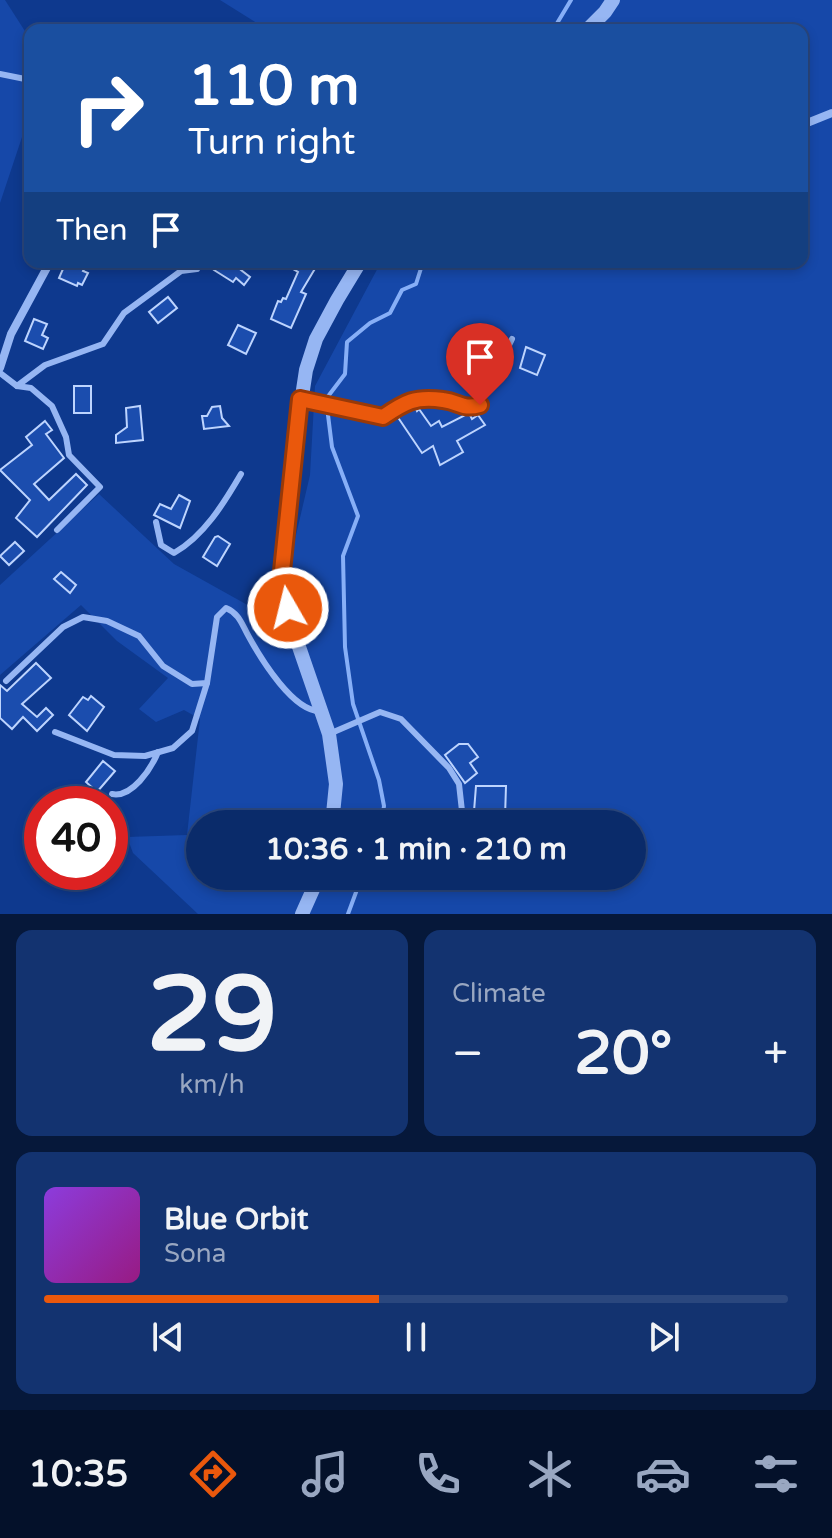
<!DOCTYPE html>
<html lang="en">
<head>
<meta charset="utf-8">
<style>
	body { margin:0; font-family:"Varela Round",sans-serif; background:#133370; color:#f1f3f6; height:100vh; display:flex; flex-direction:column; font-size:30px; white-space:nowrap }
	* { box-sizing:border-box; margin:0 }
	p { font-size:26px; color:#99a7c1 }
	.icon { flex:none; width:44px; height:44px; fill:none; stroke:currentColor; stroke-width:2; stroke-linecap:round; stroke-linejoin:round }
	.map { position:relative; height:914px; overflow:hidden }
	.side { display:flex; flex-direction:column; gap:16px; padding:16px; background:#06183a; flex:1 }
	.side>* { flex:none }
	.hud { position:absolute; left:24px; top:24px; width:784px; height:244px; border-radius:16px; box-shadow:0 4px 12px #0003,0 0 0 2px #2a477e; background:#1a4fa0; color:#fff; overflow:hidden }
	.speed { position:absolute; left:24px; top:786px; display:flex; gap:16px; font-size:40px; font-weight:700; text-align:center }
	.speed>* { display:grid; place-content:center; width:104px; height:104px; border-radius:50%; background:#0a2b6a; box-shadow:0 4px 12px #0003,0 0 0 2px #2a477e; line-height:1 }
	.speed .limit { border:12px solid #d22; background:#fff; color:#111 }
	.pin { position:absolute; display:grid; place-items:center; width:68px; height:68px; color:#fff; margin:-82px -34px; border-radius:50% 50% 50% 0; rotate:-45deg; box-shadow:0 0 8px #0007 }
	.pin .icon { rotate:45deg }
	.me { position:absolute; width:88px; margin:-44px; rotate:352deg; stroke-linejoin:round; filter:drop-shadow(0 0 6px #0008) }
	.turn { display:flex; align-items:center; gap:28px; height:168px; padding:0 32px; font-size:36px }
	.turn .icon { width:104px; height:104px; stroke-width:2.5 }
	.turn b { display:block; font-size:56px; line-height:68px }
	.then { display:flex; align-items:center; height:76px; padding:0 32px; background:#0003; gap:16px; font-size:30px }
	.big { font-size:60px; font-weight:700; line-height:1.1 }
	.side .tile { flex:1; display:flex; flex-direction:column; justify-content:center; gap:12px; min-width:0; padding:0 28px; border-radius:16px; background:#133370 }
	.side .dial { align-items:center; gap:0 }
	.dial b { font-size:104px; line-height:1 }
	.song { display:flex; align-items:center; gap:24px }
	.cover { width:96px; height:96px; border-radius:12px; background:linear-gradient(135deg,hsl(270 70% 55%),hsl(310 70% 35%)) }
	.played { height:8px; border-radius:4px; background:linear-gradient(90deg,#ea580c 45%,#2a477e 45%) }
	.keys { display:flex; justify-content:space-around; direction:ltr }
	.heat { display:flex; justify-content:space-between; align-items:center; font-size:44px; direction:ltr }
	.side .tiles { flex:1; display:grid; gap:16px; grid-template-columns:1fr 1fr }
	.tile:last-child { grid-column:span 2 }
	.trip { position:absolute; left:186px; top:810px; width:460px; height:80px; border-radius:40px; background:#0a2b6a; box-shadow:0 4px 12px #0003,0 0 0 2px #2a477e; font-weight:700; line-height:80px; text-align:center }
	.dock { display:flex; height:128px; justify-content:space-around; align-items:center; background:#04112a; color:#99a7c1 }
	.dock .icon { width:56px; height:56px }
	.dock .selected { color:#ea580c }
	.dock b { font-size:36px; color:#f1f3f6 }
	.map>svg:first-child { display:block }
	.green { fill:#1648a9; fill-rule:evenodd }
	.lines { fill:none; stroke-linecap:round; stroke-linejoin:round }
	.stream { stroke:#87aff7; stroke-width:4 }
	.building { fill:#1b4dae; stroke:#bdd4fe; stroke-width:2 }
	.service { stroke:#96b6f3; stroke-width:6 }
	.minor { stroke:#96b6f3; stroke-width:8 }
	.tertiary { stroke:#96b6f3; stroke-width:14 }
	.route-casing { stroke:#983908; stroke-width:20 }
	.route { stroke:#ea580c; stroke-width:14 }
</style>
</head>
<body>
<div class="map">
<svg width="832" height="914" viewBox="0 0 832 914">
	<rect width="100%" height="100%" fill="#0e398e"/>
	<g class="green">
		<polygon points="0,0 5,0 30,39 30,113 0,203"/>
		<path d="M220,0H832V914H198L133,853L127,837L187,835L200,719L184,710L156,722L139,709L168,678L117,641L81,605L0,675V585L99,494L174,564L276,621L310,475L315,386L381,262H802V30H350L257,23ZM200,824H632V876H200Z"/>
	</g>
	<g class="lines">
		<g class="stream">
			<polyline points="553,30 571,0"/>
			<polyline points="381,824 384,806 379,780 353,704 345,647 343,556 358,516 332,447 326,399 345,374 347,342 370,323 390,313 402,290 416,284 423,262"/>
			<polyline points="348,914 362,876"/>
		</g>
	</g>
	<g class="building">
		<polygon points="66,262 86,265 83,271 88,273 82,285 78,283 77,286 59,278"/>
		<polygon points="219,262 247,262 241,270 250,277 244,285 236,278 233,282 214,270"/>
		<polygon points="281,262 319,262 301,292 306,294 291,328 271,319 278,301 281,302 283,298 286,299 298,272"/>
		<polygon points="168,297 177,308 158,323 149,312"/>
		<polygon points="34,319 47,324 42,335 48,338 43,349 25,341"/>
		<polygon points="238,325 256,333 246,354 228,345"/>
		<polygon points="526,347 545,355 537,375 520,368"/>
		<rect x="74" y="386" width="17" height="27"/>
		<polygon points="140,406 143,440 116,443 116,435 127,427 126,408"/>
		<polygon points="220,406 222,418 229,426 204,429 202,416 207,416 212,407"/>
		<polygon points="415,407 417,411 419,409 431,426 439,421 442,427 469,413 472,419 478,415 485,425 457,441 463,452 440,465 433,446 422,453 397,416"/>
		<polygon points="45,421 52,430 46,434 64,458 34,484 49,500 76,474 87,485 37,537 16,518 30,500 0,470 32,445 26,437"/>
		<polygon points="179,495 190,501 180,528 154,515 160,504 171,509"/>
		<polygon points="218,536 230,544 217,566 203,557 215,537"/>
		<polygon points="15,542 24,551 9,565 0,556"/>
		<polygon points="61,572 76,585 70,593 54,579"/>
		<polygon points="36,663 51,678 22,704 37,717 46,708 53,715 37,731 23,717 12,729 0,718 0,685 7,691"/>
		<polygon points="91,696 104,707 87,731 69,715 83,697 88,700"/>
		<polygon points="459,744 468,744 478,757 470,763 477,773 465,783 445,755"/>
		<polygon points="103,761 115,771 97,792 86,782"/>
		<polygon points="476,786 506,786 505,817 489,818 489,823 473,824"/>
	</g>
	<g class="lines">
		<g class="service">
			<polyline points="0,74 30,80"/>
			<polyline points="0,373 17,386 31,388 52,406 66,437 69,455 100,487 57,530"/>
			<polyline points="17,386 45,365 103,344 124,313 181,271 197,269"/>
			<path d="M304,400L383,417C405,403 415,396 443,400C460,402 462,410 480,405L512,339"/>
			<path d="M156,522L161,545L174,553C204,536 224,503 241,474"/>
			<path d="M6,681L63,627L83,617L107,621L139,636L163,666L192,684L207,683L217,617L226,608C240,614 242,625 249,637C261,659 294,713 321,711"/>
			<polyline points="55,732 114,755 145,756 173,748 192,731 207,683"/>
			<polyline points="329,734 380,712 401,719 449,768 459,784 462,811"/>
			<path d="M112,794C132,798 151,769 158,752"/>
		</g>
		<g class="minor">
			<polyline points="802,125 832,113"/>
			<polyline points="0,368 11,334 50,262"/>
		</g>
		<g class="tertiary">
			<polyline points="587,30 605,12 613,0"/>
			<polyline points="332,824 336,784 329,734 297,641 282,571 289,482 306,370 316,339 337,300 360,262"/>
			<polyline points="302,914 319,876"/>
		</g>
	</g>
	<g class="lines">
		<defs>
			<path id="route" d="M288,608L282,571L300,399L383,417C405,402 415,396 443,400C460,402 462,410 480,405"/>
		</defs>
		<use href="#route" class="route-casing"/>
		<use href="#route" class="route"/>
	</g>
</svg>
<div class="speed"><div class="limit">40</div></div>
<div class="pin" style="left:480px;top:405px;background:#d93025"><svg class="icon" aria-label="arrive" viewBox="0 0 24 24"><path d="M6 21V4h12l-3 4 3 4H6"/></svg></div>
<svg class="me" style="left:288px;top:608px" viewBox="-20 -20 40 40"><circle r="17" fill="#ea580c" stroke="#fff" stroke-width="3"/><path d="M0-11L8 9 0 5-8 9z" fill="#fff"/></svg>
<div class="trip">10:36 · 1 min · 210 m</div>
<div class="hud">
<div class="turn"><svg class="icon" aria-label="right" viewBox="0 0 24 24"><path d="M7 20v-9h11M14 6l5 5-5 5"/></svg><div><b>110 m</b>Turn right</div></div>
<div class="then">Then<svg class="icon" aria-label="arrive" viewBox="0 0 24 24"><path d="M6 21V4h12l-3 4 3 4H6"/></svg></div>
</div>
</div>
<section class="side">
<div class="tiles">
<div class="tile dial"><b>29</b><p>km/h</p></div>
<div class="tile"><p>Climate</p>
<div class="heat"><a>−</a><b class="big">20°</b><a>+</a></div>
</div>
<div class="tile">
<div class="song"><i class="cover"></i><div><b>Blue Orbit</b><p>Sona</p></div></div>
<div class="played"></div>
<div class="keys"><svg class="icon" aria-label="previous" viewBox="0 0 24 24"><path d="M18 5L8 12l10 7zM5 5v14"/></svg><svg class="icon" aria-label="pause" viewBox="0 0 24 24"><path d="M8 5v14M16 5v14"/></svg><svg class="icon" aria-label="next" viewBox="0 0 24 24"><path d="M6 5l10 7-10 7zM19 5v14"/></svg></div>
</div>
</div>
</section>
<nav class="dock">
<b>10:35</b>
<svg class="icon selected" aria-label="directions" viewBox="0 0 24 24"><path d="M12 3l9 9-9 9-9-9zM9 14v-3h6M13 9l2 2-2 2"/></svg>
<svg class="icon" aria-label="music" viewBox="0 0 24 24"><path d="M9 18V5l10-2v13"/><circle cx="6" cy="18" r="3"/><circle cx="16" cy="16" r="3"/></svg>
<svg class="icon" aria-label="phone" viewBox="0 0 24 24"><path d="M5 4h4l2 5-3 2q2 4 5 5l2-3 5 2v4C11 20 4 13 5 4z"/></svg>
<svg class="icon" aria-label="climate" viewBox="0 0 24 24"><path d="M12 3v18M4 7l16 10M4 17L20 7"/></svg>
<svg class="icon" aria-label="car" viewBox="0 0 24 24"><path d="M5 17H2v-5l4-1 3-4h7l3 4 3 1v5h-3M9 17h6M6 11h13"/><circle cx="7" cy="17" r="2"/><circle cx="17" cy="17" r="2"/></svg>
<svg class="icon" aria-label="filters" viewBox="0 0 24 24"><path d="M4 7h16M4 17h16"/><circle cx="9" cy="7" r="2"/><circle cx="15" cy="17" r="2"/></svg>
</nav>
</body>
</html>
